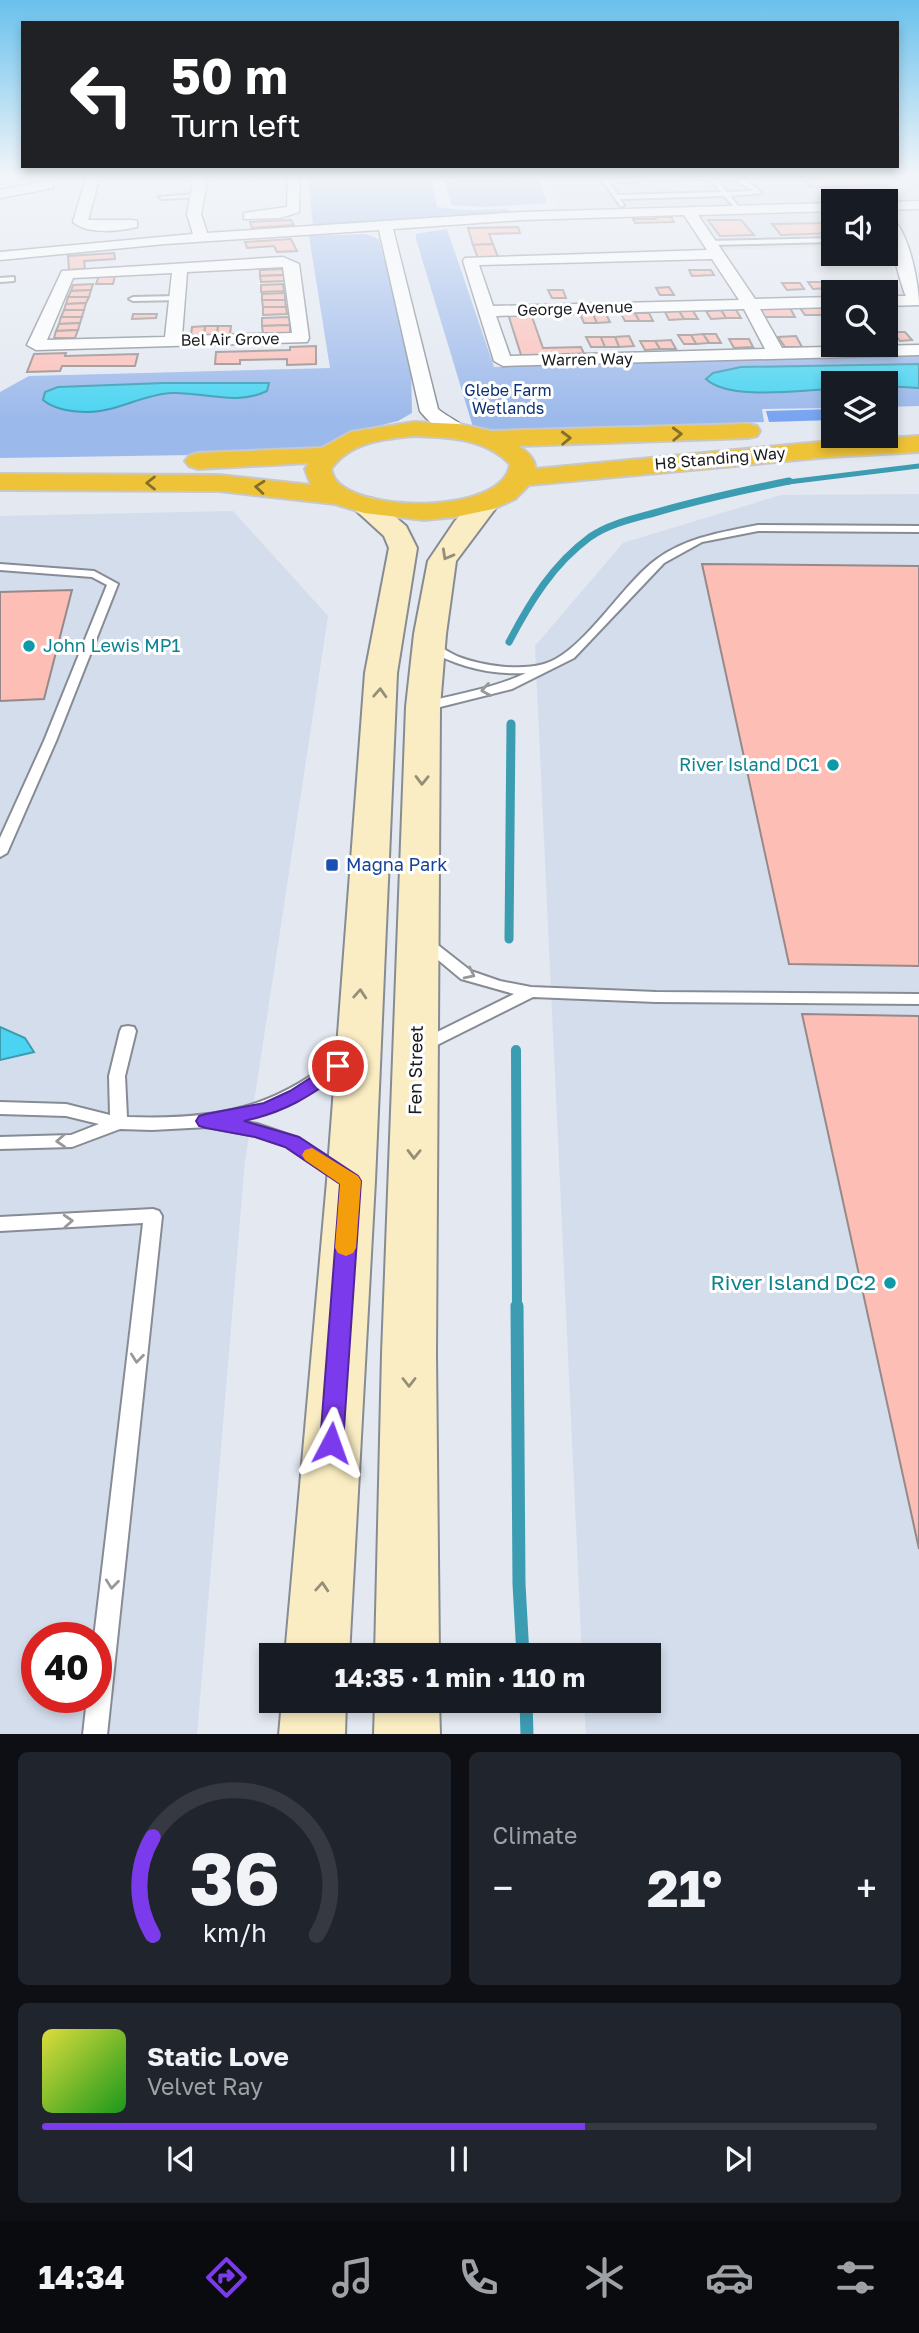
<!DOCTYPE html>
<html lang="en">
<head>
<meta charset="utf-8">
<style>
	body { margin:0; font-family:"Golos Text",sans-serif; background:#20242c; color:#f1f3f6; height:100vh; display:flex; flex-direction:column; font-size:26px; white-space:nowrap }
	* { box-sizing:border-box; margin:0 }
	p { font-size:23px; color:#9ea1a6 }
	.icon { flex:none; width:38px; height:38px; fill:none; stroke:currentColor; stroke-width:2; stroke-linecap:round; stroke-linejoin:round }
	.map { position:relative; height:1734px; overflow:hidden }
	.side { display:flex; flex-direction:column; gap:18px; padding:18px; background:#0d0f14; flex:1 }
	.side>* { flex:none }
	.banner { position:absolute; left:21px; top:21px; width:878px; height:147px; border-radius:0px; box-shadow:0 4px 10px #0003; background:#202124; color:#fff; overflow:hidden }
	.tools { position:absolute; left:821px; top:189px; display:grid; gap:14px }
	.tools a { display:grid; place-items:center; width:77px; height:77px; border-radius:0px; background:#171b24; box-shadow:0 4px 10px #0003; font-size:35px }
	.speed { position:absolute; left:21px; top:1622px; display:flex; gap:14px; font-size:35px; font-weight:700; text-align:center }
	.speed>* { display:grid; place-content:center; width:91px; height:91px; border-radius:50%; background:#171b24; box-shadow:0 4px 10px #0003; line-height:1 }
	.speed .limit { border:10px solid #d22; background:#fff; color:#111 }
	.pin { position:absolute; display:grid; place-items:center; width:60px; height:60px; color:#fff; margin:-30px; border:4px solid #fff; border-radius:50%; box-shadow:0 2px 7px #0007 }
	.me { position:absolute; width:77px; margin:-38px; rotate:4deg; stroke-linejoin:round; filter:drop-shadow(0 0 5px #0008) }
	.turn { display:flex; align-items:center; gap:24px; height:147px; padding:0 35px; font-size:32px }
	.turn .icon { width:91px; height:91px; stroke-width:2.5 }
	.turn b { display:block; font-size:49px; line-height:60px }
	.big { font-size:52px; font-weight:700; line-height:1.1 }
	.side .widget { flex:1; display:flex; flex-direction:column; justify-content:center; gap:10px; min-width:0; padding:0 24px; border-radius:10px; background:#20242c }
	.side .dial { align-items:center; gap:0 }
	.dial svg { height:182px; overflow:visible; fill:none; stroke:#363941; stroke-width:7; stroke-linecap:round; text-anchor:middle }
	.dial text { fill:#f1f3f6; stroke:none }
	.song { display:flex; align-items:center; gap:21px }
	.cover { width:84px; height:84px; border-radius:10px; background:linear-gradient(135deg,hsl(60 70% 55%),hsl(120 70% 35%)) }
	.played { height:7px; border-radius:4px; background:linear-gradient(90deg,#7c3aed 65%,#363941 65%) }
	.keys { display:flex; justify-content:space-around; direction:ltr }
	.heat { display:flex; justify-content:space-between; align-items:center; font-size:38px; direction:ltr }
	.side .tiles { flex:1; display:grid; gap:18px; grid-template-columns:1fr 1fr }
	.widget:last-child { grid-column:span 2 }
	.trip { position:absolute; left:259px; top:1643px; width:402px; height:70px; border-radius:0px; background:#171b24; box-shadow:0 4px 10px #0003; font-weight:700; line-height:70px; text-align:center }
	.dock { display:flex; height:112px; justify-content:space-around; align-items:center; background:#090b0e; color:#9ea1a6 }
	.dock .icon { width:49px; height:49px }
	.dock .active { color:#7c3aed }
	.dock b { font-size:32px; color:#f1f3f6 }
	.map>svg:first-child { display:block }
	.built { fill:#d4ddec; fill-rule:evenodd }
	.green { fill:#9cb9eb }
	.forest { fill:#78a4f1 }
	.water { fill:#4bd4f1; stroke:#3c9cb2; stroke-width:2 }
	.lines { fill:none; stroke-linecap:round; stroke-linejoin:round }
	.stream-far4 { stroke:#3c9cb2; stroke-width:5 }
	.stream-far3 { stroke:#3c9cb2; stroke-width:7 }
	.stream-far2 { stroke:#3c9cb2; stroke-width:9 }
	.stream-far1 { stroke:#3c9cb2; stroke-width:10 }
	.stream { stroke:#3c9cb2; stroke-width:13 }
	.building { fill:#fdbeb6; stroke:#958a89; stroke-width:2 }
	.lane-casing { stroke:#878c94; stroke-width:4 }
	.street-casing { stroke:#878c94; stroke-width:3 }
	.secondary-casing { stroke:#878c94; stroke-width:4 }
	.highway-casing { stroke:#c8c8c9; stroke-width:4 }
	.lane { fill:#fff; fill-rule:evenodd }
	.street { fill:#fff; fill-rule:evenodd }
	.secondary { fill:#faedc3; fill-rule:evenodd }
	.highway { fill:#efc337; fill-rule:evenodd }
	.oneway { stroke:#846f2a }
	.oneway2 { stroke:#958e79 }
	.oneway3 { stroke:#98989a }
	.route { fill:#7c3aed; stroke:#51269a; stroke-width:2 }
	.slow { fill:#f59e0b }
	.culture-dot { fill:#0f9aa8; stroke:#fff; stroke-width:2.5 }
	.transit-dot { fill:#1a4fb4; stroke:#fff; stroke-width:2.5 }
	.labels { text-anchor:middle; stroke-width:6; stroke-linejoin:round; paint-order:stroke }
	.far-street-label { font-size:16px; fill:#191b1e; stroke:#fff }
	.far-park-label { font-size:16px; fill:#0c3274; stroke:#fff }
	.culture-label { font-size:18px; fill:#0d838f; stroke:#fff; text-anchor:start }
	.transit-label { font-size:18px; fill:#164399; stroke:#fff; text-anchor:start }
	.street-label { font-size:18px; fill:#191b1e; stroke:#fff }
	.near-culture-label { font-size:21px; fill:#0d838f; stroke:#fff; text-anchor:end }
</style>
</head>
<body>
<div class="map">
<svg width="919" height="1735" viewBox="0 0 919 1735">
	<rect width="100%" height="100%" fill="#e3e8f1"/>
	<g class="built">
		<polygon points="542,175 919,175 919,199 560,208"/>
		<polygon points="833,213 833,247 722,250 698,216"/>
		<polygon points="919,494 919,1734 586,1734 584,1701 649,1701 649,1656 582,1655 535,646 623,543 781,495"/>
		<path d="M233,511L328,616L245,1161L197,1734H0V516ZM37,1638H96V1698H37Z"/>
	</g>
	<g class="green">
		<polygon points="308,175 431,175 437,207 465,210 506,209 510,212 313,226"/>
		<polygon points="539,179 547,203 484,207 452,205 444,181"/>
		<polygon points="447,229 494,367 919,355 919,406 886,407 886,383 833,383 833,408 762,409 764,422 504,432 473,427 416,239 416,234"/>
		<polygon points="366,234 379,239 411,368 412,413 398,421 346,434 311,453 0,458 0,392 29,376 330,368 309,236"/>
	</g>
	<polygon class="forest" points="833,409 833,420 769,422 766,411"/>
	<g class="water">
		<path d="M919,364V388L886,386V383H833V389C802,390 729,401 706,379L713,373L741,367Z"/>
		<path d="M164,383H269L267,391C236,406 205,392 172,393C143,394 117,412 88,412C72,412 55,410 43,400L45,392L58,387Z"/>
		<polygon points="0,1027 25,1038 34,1052 0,1060"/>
	</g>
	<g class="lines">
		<polyline class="stream-far4" points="780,483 919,466"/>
		<path class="stream-far3" d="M509,642C530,602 553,564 590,537C609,524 632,519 654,513C699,500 744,490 789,481"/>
		<polyline class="stream-far2" points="509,939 511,724"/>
		<polyline class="stream-far1" points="516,1050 517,1308"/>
		<g class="stream">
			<polyline points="517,1306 519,1584 523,1656"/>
			<polyline points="526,1701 527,1735"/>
		</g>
	</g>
	<g class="building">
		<polygon points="798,175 872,175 884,185 810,187"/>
		<polygon points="655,217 671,217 674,222 635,223 633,219 656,219"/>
		<polygon points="291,220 294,225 252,228 250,222"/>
		<polygon points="708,220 741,220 754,235 720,236"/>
		<polygon points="829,223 833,228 833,233 781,235 772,224"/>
		<polygon points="518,227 520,233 489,234 493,244 473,245 468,228"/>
		<polygon points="291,239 297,251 277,252 274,246 247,248 245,242"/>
		<polygon points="493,244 498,257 478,258 473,245"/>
		<polygon points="114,253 115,259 84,261 85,269 69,270 68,256"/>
		<polygon points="283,269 284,275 260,276 260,270"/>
		<polygon points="689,270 711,270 714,275 692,276"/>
		<polygon points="284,275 284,281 261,282 260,276"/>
		<polygon points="99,276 115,276 113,284 96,284"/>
		<polygon points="848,281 866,281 872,288 854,288"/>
		<polygon points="808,282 825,282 830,288 813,289"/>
		<polygon points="825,282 843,282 848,288 830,288"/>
		<polygon points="782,283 800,283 804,289 787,290"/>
		<polygon points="93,284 91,290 71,291 73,285"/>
		<polygon points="283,284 284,291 261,292 261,285"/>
		<polygon points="669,287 674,295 660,295 656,288"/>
		<polygon points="91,290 89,297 68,297 71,291"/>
		<polygon points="548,290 563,290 566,298 552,298"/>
		<polygon points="285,293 285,300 262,300 262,294"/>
		<polygon points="68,297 89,297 86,303 66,304"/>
		<polygon points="262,300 285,300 286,307 263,307"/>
		<polygon points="86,303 84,310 64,310 66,304"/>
		<polygon points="263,307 286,307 287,314 263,315"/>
		<polygon points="790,308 795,317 763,317 758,309"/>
		<polygon points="800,308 826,308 831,315 805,315"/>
		<polygon points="64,310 84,310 82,317 61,317"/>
		<polygon points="721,310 736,310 741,318 726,318"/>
		<polygon points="721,310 726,318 711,319 706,311"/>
		<polygon points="679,311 693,311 698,319 684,319"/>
		<polygon points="679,311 684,319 669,320 665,312"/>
		<polygon points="635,313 649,313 653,321 639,321"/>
		<polygon points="635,313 639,321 625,321 621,314"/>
		<polygon points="133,314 157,314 156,318 132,319"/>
		<polygon points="508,314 531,314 543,348 581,347 585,356 522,358"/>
		<polygon points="580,314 593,314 597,323 584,323"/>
		<polygon points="593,314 606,314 610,322 597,323"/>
		<polygon points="61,317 82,317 80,323 59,324"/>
		<polygon points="289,317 290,325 262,326 262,318"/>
		<polygon points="80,323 78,330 56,331 59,324"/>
		<polygon points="290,325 290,333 263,334 262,326"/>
		<polygon points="205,326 218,326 217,335 204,335"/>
		<polygon points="205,326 204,335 191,335 192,327"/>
		<polygon points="218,326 231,326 230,334 217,335"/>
		<polygon points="78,330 75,338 54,338 56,331"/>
		<polygon points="893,332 905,332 912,340 900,341"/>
		<polygon points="703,334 716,334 721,343 709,343"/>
		<polygon points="703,334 709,343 696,344 691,335"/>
		<polygon points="678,335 691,335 696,344 684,344"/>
		<polygon points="629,336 634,346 619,347 615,337"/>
		<polygon points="796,336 802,347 785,347 778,337"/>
		<polygon points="586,337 601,337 605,347 591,347"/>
		<polygon points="601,337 615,337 619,347 605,347"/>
		<polygon points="729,339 749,339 753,347 734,348"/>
		<polygon points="671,340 676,349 660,349 655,341"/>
		<polygon points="640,341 655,341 660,349 645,350"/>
		<polygon points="316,346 316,364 287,365 287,359 240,360 240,364 215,364 216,352 290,350 290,347"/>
		<polygon points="66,353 65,356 138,354 135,366 62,366 60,371 27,372 34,354"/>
		<polygon points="702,564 919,566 919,966 789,964"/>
		<polygon points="72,590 44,699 0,701 0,592"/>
		<polygon points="802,1014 919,1016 919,1549"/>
	</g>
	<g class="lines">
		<defs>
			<g id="lane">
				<path d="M712,175L746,180L762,193L730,196L741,209L738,211L724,196L620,199L624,205L621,207L602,180ZM710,179L721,192L618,195L609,182ZM718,181H737L754,191L727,192Z"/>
				<polygon points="197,194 199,197 162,199 159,197"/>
				<polygon points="833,238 833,242 709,245 706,243 709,241"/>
				<polygon points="14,277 14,281 0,282 0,278"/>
				<polygon points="177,296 180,296 180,300 133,301 129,299 133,297"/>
				<path d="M758,525L919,526V532L758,531L702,542L664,563L574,658L512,689L424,711L418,707L420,704C455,694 493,689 526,673C490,675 457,667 425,648V644C437,642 448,653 459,657C483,666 519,671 544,664C583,653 623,583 657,559C687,537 723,532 758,525Z"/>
				<polygon points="0,564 94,571 118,584 56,741 7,853 0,857 0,838 44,741 107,585 92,577 0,570"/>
				<polygon points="424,936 429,938 471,971 500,981 531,987 656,992 919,994 919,1004 656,1002 533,997 423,1052 417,1050 415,1046 417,1042 514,994 461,979 419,944 417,941"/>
				<path d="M128,1026L134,1027L136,1031L125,1076L127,1117C214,1120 276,1110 343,1051H355L357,1055L355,1059C321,1089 284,1111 240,1121L257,1124L298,1138L348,1170L351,1175L348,1180L342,1182L336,1180L286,1146L256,1136L208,1127L152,1130L120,1129L72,1147L0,1149V1137L71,1135L99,1124L66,1116L0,1114V1102L66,1104L110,1115L109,1076L120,1031L122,1027Z"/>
				<polygon points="153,1209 159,1211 162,1216 107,1735 83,1735 87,1698 96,1698 96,1638 94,1638 143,1223 0,1231 0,1217"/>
			</g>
			<g id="street">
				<path d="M93,175H109L98,183L88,220H132L137,221V227C119,231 88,235 73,222L85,181Z"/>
				<path d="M187,175H201L207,182L201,214L207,233L522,212L833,203V211L698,215L755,299L833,297V307L760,309L782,348L919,345V355L503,366L494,361L463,261L465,258L707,250L684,215L522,220L393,229L438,409C447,417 461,422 469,431L466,435C449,439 430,424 420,411L379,230L165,244L0,260V252L193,234L187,214L193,183ZM712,259L739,300L493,306L479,265ZM744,309L765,349L510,356L496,316Z"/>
				<polygon points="288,175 300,175 299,212 280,218 244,219 244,213 287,207"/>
				<polygon points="48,181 53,182 53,188 0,198 0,190"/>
				<polygon points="919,201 919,209 886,210 886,202"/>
				<path d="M886,215C908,222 919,284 919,305L886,306V296H906C901,287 885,223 886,215Z"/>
				<path d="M283,257L299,264L309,338L307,342L36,350L27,345L62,271ZM283,267L292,333L182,336L187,272ZM172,273L165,337L47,340L73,278Z"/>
			</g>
			<g id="secondary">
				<polygon points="488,493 498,495 501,501 456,561 446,634 440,707 436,1354 439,1656 375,1656 382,1354 406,707 414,634 428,561 455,521 478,495"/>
				<polygon points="364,497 374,499 406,526 417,548 397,673 375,1181 349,1656 285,1656 327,1181 365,673 389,548 384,536 350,505 354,499"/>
				<polygon points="282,1701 346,1701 345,1735 279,1735"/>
				<polygon points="375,1701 439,1701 440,1735 374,1735"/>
			</g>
			<path id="highway" d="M414,422L459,424L491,431L748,424L757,426L760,431L757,436L748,438L519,446C527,452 536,459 535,469L830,441L919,436V452L830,457L529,485L515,499L493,509L455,517L424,520L364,513L335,504L219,491L0,490V474L219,475L311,485L305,469L309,463L198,469L189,466L185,461L189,456L198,453L322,448L351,432ZM414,436C449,437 484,438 510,464C505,514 360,514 335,479C333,476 332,472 331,469C350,442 383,439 414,436Z"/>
		</defs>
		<use href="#lane" class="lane-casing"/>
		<use href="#street" class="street-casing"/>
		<use href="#secondary" class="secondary-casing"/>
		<use href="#highway" class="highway-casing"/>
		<use href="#lane" class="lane"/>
		<use href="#street" class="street"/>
		<use href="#secondary" class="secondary"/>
		<use href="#highway" class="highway"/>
	</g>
	<defs><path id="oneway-chevron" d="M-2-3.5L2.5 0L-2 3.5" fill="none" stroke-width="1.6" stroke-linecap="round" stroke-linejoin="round" transform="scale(1.75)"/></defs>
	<g class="oneway">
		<use href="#oneway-chevron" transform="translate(677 434) rotate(-2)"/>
		<use href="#oneway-chevron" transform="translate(566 438) rotate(-2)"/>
		<use href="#oneway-chevron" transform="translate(151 483) rotate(-180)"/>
		<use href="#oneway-chevron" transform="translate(260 487) rotate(-175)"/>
	</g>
	<g class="oneway2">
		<use href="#oneway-chevron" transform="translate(447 555) rotate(119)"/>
		<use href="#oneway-chevron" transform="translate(380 693) rotate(-87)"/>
		<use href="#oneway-chevron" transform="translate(422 780) rotate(91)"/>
		<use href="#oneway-chevron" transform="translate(360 994) rotate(-86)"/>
		<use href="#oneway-chevron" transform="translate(414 1154) rotate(91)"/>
		<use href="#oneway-chevron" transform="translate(409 1382) rotate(90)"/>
		<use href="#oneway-chevron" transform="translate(322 1587) rotate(-86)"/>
	</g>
	<g class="oneway3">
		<use href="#oneway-chevron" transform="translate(486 690) rotate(170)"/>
		<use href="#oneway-chevron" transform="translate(470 974) rotate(26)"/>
		<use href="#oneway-chevron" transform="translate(61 1141) rotate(177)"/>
		<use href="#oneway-chevron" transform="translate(68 1221) rotate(-3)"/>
		<use href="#oneway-chevron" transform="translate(137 1358) rotate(96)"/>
		<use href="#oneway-chevron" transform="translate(112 1584) rotate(96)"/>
	</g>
	<linearGradient id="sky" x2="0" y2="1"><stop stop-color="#69c1ec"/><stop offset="0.42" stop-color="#f2f5f9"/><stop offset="1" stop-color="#f2f5f9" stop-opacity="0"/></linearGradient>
	<rect width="919" height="418" fill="url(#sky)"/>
	<path class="route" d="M338,1060L345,1062L347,1066L345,1071C310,1096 286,1112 244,1121L299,1137L358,1176L361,1181L343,1443L340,1450L331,1453L323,1450L320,1443L340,1184L285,1147L255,1137L206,1128L199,1126L196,1121L199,1116L206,1114L264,1103L290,1091Z"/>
	<polygon class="slow" points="312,1148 358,1176 361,1181 356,1248 353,1253 346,1256 338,1253 335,1248 340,1184 305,1160 302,1155 305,1150"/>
	<g class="culture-dot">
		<circle cx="29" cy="646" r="7"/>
		<circle cx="833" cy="765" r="7"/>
		<circle cx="890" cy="1283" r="7"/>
	</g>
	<rect class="transit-dot" x="325" y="858" width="14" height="14" rx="3.5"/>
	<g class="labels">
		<g class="far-street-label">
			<text transform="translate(575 308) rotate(-2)" y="6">George Avenue</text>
			<text transform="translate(230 339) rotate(-1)" y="6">Bel Air Grove</text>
			<text transform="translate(587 359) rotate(-1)" y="6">Warren Way</text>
			<text transform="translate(720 458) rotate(-5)" y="6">H8 Standing Way</text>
		</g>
		<g class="far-park-label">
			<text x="508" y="396">Glebe Farm<tspan x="508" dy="18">Wetlands</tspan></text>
		</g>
		<g class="culture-label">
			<text x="43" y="652">John Lewis MP1</text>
			<text x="819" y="771" text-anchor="end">River Island DC1</text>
		</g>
		<g class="transit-label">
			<text x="346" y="871">Magna Park</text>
		</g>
		<g class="street-label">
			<text transform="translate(416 1070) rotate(-89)" y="6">Fen Street</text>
		</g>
		<g class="near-culture-label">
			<text x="876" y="1290">River Island DC2</text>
		</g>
	</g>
</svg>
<div class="tools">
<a><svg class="icon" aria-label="sound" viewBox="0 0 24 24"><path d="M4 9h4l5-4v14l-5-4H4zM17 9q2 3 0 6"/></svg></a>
<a><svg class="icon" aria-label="search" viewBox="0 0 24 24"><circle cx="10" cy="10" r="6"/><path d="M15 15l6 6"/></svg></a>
<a><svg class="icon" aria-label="layers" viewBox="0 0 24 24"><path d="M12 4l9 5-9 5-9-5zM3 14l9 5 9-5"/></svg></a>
</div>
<div class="speed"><div class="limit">40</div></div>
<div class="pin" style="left:338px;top:1066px;background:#d93025"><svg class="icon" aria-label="arrive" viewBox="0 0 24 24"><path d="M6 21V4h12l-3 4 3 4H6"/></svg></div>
<svg class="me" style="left:331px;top:1443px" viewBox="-20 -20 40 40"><path d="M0-17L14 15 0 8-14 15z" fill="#7c3aed" stroke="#fff" stroke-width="4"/></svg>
<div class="trip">14:35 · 1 min · 110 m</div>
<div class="banner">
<div class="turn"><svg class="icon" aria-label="left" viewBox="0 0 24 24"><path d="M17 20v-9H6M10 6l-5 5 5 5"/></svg><div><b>50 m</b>Turn left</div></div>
</div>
</div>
<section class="side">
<div class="tiles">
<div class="widget dial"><svg viewBox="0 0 100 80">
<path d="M14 69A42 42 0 1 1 86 69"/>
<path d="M14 69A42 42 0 0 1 14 26" stroke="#7c3aed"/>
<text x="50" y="56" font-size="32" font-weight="700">36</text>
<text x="50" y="72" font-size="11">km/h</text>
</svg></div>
<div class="widget"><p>Climate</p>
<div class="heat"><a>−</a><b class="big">21°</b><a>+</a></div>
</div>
<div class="widget">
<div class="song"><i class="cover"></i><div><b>Static Love</b><p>Velvet Ray</p></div></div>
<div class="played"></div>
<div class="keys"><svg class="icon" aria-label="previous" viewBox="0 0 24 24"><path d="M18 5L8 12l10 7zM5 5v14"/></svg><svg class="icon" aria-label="pause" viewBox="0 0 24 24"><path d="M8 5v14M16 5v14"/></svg><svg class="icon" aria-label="next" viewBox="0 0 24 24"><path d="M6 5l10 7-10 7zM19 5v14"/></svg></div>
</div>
</div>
</section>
<nav class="dock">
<b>14:34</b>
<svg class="icon active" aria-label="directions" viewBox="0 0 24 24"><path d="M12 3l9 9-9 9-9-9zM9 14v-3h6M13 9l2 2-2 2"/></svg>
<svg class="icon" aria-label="music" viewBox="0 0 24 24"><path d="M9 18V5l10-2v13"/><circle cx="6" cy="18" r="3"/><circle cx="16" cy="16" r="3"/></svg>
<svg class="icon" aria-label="phone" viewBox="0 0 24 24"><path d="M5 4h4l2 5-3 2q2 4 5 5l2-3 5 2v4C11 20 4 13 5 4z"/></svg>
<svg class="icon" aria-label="climate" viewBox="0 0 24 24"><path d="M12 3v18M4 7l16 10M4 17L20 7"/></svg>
<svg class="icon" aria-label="car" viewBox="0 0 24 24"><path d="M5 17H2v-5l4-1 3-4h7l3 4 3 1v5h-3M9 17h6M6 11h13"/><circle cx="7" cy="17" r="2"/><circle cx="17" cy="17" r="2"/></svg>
<svg class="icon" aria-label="filters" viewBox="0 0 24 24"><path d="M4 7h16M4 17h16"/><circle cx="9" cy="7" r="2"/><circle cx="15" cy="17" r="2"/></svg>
</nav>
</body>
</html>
